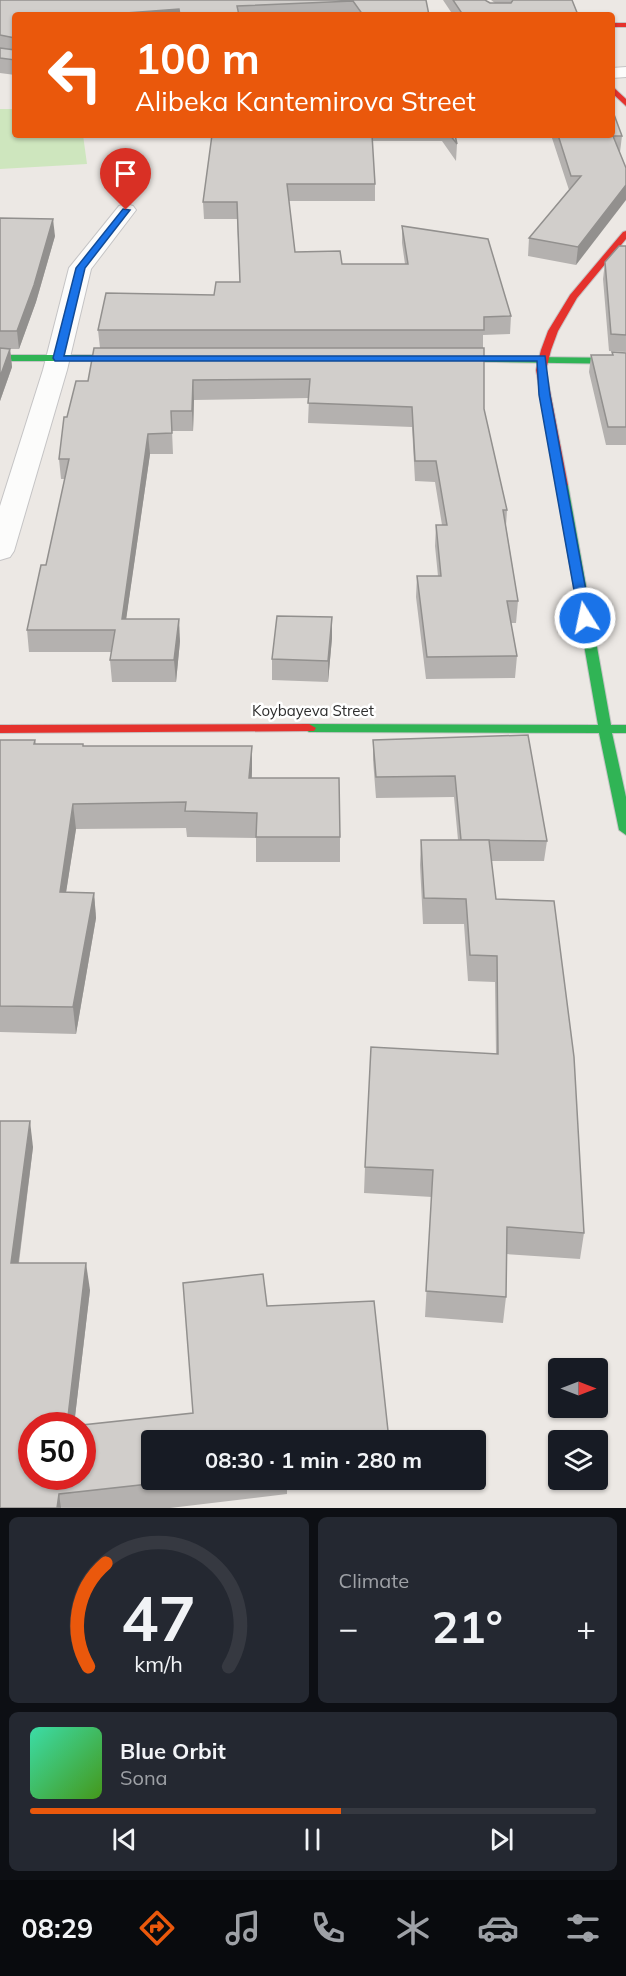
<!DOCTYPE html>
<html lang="en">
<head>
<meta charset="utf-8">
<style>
	body { margin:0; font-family:Mulish,sans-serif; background:#242831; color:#f1f3f6; height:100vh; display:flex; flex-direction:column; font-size:22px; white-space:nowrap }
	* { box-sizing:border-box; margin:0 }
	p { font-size:20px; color:#9ea1a6 }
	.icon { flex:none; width:33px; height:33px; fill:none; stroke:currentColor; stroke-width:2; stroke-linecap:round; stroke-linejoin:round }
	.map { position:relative; height:1508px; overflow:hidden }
	.panel { display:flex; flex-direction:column; gap:9px; padding:9px; background:#0d0f14; flex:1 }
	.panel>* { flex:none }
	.top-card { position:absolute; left:12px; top:12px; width:603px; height:126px; border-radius:6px; box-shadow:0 2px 4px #0004; background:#ea580c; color:#fff; overflow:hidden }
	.needle { width:39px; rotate:90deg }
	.tools { position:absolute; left:548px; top:1358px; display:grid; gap:12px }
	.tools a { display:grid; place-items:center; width:60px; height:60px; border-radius:6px; background:#171b24; box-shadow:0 2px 4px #0004; font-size:30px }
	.speed { position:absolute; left:18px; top:1412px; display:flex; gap:12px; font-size:30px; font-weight:700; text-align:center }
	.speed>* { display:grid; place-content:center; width:78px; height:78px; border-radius:50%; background:#171b24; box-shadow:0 2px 4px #0004; line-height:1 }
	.speed .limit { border:9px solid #d22; background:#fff; color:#111 }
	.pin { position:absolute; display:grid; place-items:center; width:51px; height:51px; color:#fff; margin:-62px -26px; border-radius:50% 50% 50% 0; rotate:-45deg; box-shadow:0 0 6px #0007 }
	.pin .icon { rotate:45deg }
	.me { position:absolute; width:66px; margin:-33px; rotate:350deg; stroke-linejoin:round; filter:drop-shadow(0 0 4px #0008) }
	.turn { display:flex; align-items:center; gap:21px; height:126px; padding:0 24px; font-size:27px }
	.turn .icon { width:78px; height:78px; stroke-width:2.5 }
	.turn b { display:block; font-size:42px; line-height:51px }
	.big { font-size:45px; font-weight:700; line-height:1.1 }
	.panel .card { flex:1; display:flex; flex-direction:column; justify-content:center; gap:9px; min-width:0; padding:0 21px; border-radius:9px; background:#242831 }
	.panel .dial { align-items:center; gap:0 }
	.dial svg { height:156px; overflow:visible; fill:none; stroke:#363941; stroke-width:7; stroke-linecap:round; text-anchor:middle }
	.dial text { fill:#f1f3f6; stroke:none }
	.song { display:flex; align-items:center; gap:18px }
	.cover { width:72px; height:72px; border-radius:9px; background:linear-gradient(135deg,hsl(160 70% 55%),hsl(100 70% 35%)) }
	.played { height:6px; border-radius:3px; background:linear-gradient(90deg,#ea580c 55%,#363941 55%) }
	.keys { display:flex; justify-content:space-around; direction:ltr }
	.heat { display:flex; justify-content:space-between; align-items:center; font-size:33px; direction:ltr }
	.panel .tiles { flex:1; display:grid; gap:9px; grid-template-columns:1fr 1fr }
	.card:last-child { grid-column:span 2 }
	.trip { position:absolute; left:141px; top:1430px; width:345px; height:60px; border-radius:6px; background:#171b24; box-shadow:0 2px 4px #0004; font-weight:700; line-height:60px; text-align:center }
	.dock { display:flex; height:96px; justify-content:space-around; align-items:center; background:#090b0e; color:#9ea1a6 }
	.dock .icon { width:42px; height:42px }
	.dock .on { color:#ea580c }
	.dock b { font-size:27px; color:#f1f3f6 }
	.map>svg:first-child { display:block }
	.green { fill:#cee6be }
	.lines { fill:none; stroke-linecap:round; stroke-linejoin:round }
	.street-casing { stroke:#c5c4c5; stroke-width:2 }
	.fast-casing { stroke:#c5c4c5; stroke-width:2 }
	.jam-casing { stroke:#c5c4c5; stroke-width:2 }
	.street { fill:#fcfcfb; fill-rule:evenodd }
	.fast { fill:#30b455; fill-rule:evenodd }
	.jam { fill:#e5322d; fill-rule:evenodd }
	.wall { fill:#b4b1af }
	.shaded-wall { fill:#92908e }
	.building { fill:#d1cecb; stroke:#92908e; stroke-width:1.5 }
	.route { fill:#1a73e8; stroke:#114b97; stroke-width:1.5 }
	.labels { text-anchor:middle; stroke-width:5; stroke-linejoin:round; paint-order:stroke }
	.street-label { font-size:15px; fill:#2e2e2e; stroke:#fff }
</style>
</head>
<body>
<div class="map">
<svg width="626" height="1508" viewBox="0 0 626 1508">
	<rect width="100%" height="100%" fill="#ece8e4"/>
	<polygon class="green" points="0,109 15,109 15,135 83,135 87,164 0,169"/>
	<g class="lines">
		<defs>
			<g id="street">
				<polygon points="626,67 626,77 612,78 612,68"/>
				<polygon points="126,204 133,206 136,210 91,269 67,370 14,551 10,557 0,560 0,506 43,370 69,268 119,206"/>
			</g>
			<g id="fast">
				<polygon points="0,355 138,355 143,358 138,361 0,361"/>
				<polygon points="439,356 626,358 626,364 436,361 434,359"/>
				<polygon points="562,482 568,485 611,725 626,725 626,733 612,733 626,797 626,835 619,830 599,733 309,732 302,728 309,724 598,725 556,485"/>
			</g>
			<g id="jam">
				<rect x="612" y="23" width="14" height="4"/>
				<polygon points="612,86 626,99 626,106 612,93"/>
				<polygon points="626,231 626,239 577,298 558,331 551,350 546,370 568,485 562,488 558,487 536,370 541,350 548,331 570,295 623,232"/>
				<polygon points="309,724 316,728 314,731 0,733 0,725"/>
			</g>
		</defs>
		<use href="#street" class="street-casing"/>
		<use href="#fast" class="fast-casing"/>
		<use href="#jam" class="jam-casing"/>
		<use href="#street" class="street"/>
		<use href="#fast" class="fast"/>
		<use href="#jam" class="jam"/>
	</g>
	<g class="wall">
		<polygon points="0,0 426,0 429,15 15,15 15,75 0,73"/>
		<polygon points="443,0 485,0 490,3 495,3 491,0 572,0 578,15 453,15"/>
		<polygon points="212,135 455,135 457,144 456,161 442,141 372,141 375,184 375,201 289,201 295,252 342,264 405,264 402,243 402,226 511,316 510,334 483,335 483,348 484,409 507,510 506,526 518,601 516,623 511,623 517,656 515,678 426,679 416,597 417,576 438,576 435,546 436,525 442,525 435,482 415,481 412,427 308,423 309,398 194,400 193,431 172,431 173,454 150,454 126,619 180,641 176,682 112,682 110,660 112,652 29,652 27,630 46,565 65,479 61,479 59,459 67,417 88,381 100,348 98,330 214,295 240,282 237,219 204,219 203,202"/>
		<polygon points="551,135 612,135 622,136 620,152 576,265 528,256 529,238 569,190"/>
		<polygon points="0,218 55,236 36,302 19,349 8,349 10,349 12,367 0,401"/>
		<polygon points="626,246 626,352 609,351 603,279 605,262"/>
		<polygon points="626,353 626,445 606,445 589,372 591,355 612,355"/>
		<polygon points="332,638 328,682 272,680 272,659"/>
		<polygon points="528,735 547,841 544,861 491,861 496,899 584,1233 580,1259 506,1254 506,1297 503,1323 425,1317 432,1197 364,1193 365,1167 496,1054 495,982 468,981 464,924 423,924 420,865 421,840 458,840 454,797 376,798 373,760 373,740"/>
		<polygon points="0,740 35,740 36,744 83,746 252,771 252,778 340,837 340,862 256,862 256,838 187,837 186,828 76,829 66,892 94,893 96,918 76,1034 0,1032"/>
		<polygon points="0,1121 33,1147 19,1263 90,1290 74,1425 32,1425 32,1476 193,1413 267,1306 152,1479 389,1479 287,1485 287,1494 170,1508 0,1508"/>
	</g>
	<g class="shaded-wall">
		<polygon points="179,9 180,15 122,15 126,13"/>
		<polygon points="626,185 626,200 576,265 578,247"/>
		<polygon points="53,219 55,236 36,302 19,349 17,331"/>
		<polygon points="10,349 12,367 0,401 0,377"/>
		<polygon points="193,380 194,400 193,431 192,411"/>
		<polygon points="148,434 150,454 123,641 122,619"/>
		<polygon points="332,617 332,638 328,682 328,661"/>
		<polygon points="179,619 180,641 176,682 174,660"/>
		<polygon points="252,746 252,771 250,803 249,778"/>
		<polygon points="73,804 76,829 62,918 60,892"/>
		<polygon points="94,893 96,918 76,1034 73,1007"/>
		<polygon points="30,1121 33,1147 15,1290 11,1263"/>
		<polygon points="86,1263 90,1290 74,1425 67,1425"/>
		<polygon points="59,1494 61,1508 57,1508"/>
	</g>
	<g class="building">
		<polygon points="0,0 426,0 429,15 363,15 353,1 237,6 239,15 180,15 179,9 126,13 122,15 15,15 15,38 0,35"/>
		<polygon points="453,0 485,0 490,3 511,3 513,0 512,0 572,0 578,15 463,15"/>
		<polygon points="0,48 15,50 15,60 0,58"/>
		<polygon points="612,109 622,136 613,136 626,168 626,185 578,247 529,238 581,176 571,176 558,135 612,135"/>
		<polygon points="212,135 372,135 375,184 287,184 295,252 340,251 342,264 408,264 402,226 488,239 511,316 484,317 484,330 98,330 106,293 214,295 216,282 240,282 237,202 203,202"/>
		<polygon points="450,135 455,135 457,144"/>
		<polygon points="0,218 53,219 34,285 17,331 0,331"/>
		<polygon points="619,246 626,246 626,335 611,334 605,262"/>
		<polygon points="0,348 10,349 0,377"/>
		<polygon points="94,348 484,348 484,409 507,510 503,510 518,601 507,601 517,656 427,657 417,576 441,576 436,525 447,525 436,461 415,461 412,407 308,403 310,379 193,380 192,411 171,411 172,433 148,434 122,619 179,619 174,660 110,660 115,630 27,630 41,565 46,565 69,459 59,459 64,417 67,417 76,381 88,381"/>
		<polygon points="612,352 626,353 626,427 608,427 591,355 613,355"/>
		<polygon points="277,616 332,617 328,661 272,659"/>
		<polygon points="528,735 547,841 461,840 455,776 376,777 373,740"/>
		<polygon points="0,740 35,740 34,744 83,744 83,746 252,746 249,778 339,778 340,837 256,837 257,813 185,811 186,802 73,804 60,892 94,893 73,1007 0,1006"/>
		<polygon points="421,840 489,840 496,899 554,901 574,1057 584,1233 507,1227 506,1297 426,1291 433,1170 365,1167 371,1047 498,1054 497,956 470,955 466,899 424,898"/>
		<polygon points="0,1121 30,1121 11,1263 86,1263 67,1425 32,1425 32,1476 82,1476 82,1425 193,1413 183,1283 263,1274 267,1306 374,1301 389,1440 152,1440 152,1479 194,1479 59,1494 57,1508 0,1508"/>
	</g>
	<polygon class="route" points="123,209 130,210 85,268 64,356 545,356 550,395 591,618 589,621 585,622 579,618 539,395 537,361 55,361 53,358 76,268"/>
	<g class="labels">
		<g class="street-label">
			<text x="313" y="716">Koybayeva Street</text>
		</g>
	</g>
</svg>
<div class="tools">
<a><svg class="needle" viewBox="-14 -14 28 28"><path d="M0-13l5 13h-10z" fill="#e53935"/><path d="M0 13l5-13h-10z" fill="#9ea1a6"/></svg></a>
<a><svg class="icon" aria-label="layers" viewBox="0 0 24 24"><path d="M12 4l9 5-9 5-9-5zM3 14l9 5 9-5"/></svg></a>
</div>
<div class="speed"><div class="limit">50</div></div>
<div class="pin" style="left:126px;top:210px;background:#d93025"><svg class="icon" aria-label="arrive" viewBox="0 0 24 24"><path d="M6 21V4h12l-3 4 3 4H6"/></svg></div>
<svg class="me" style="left:585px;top:618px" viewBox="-20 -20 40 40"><circle r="17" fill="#1a73e8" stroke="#fff" stroke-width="3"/><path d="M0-11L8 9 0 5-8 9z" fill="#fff"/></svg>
<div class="trip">08:30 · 1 min · 280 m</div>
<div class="top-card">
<div class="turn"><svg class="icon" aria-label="left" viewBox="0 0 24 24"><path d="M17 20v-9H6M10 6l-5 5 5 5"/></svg><div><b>100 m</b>Alibeka Kantemirova Street</div></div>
</div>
</div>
<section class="panel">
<div class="tiles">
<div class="card dial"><svg viewBox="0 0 100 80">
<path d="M14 69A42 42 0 1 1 86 69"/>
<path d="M14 69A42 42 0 0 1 23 16" stroke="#ea580c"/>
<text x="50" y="56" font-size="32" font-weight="700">47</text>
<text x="50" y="72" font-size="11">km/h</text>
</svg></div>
<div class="card"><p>Climate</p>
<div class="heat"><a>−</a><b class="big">21°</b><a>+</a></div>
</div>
<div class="card">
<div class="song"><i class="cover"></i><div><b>Blue Orbit</b><p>Sona</p></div></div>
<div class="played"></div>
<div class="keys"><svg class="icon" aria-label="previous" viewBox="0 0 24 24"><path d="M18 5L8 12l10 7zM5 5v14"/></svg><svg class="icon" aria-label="pause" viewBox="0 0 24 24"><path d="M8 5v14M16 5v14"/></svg><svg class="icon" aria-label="next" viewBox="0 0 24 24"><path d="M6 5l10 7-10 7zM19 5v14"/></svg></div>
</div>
</div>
</section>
<nav class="dock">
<b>08:29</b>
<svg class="icon on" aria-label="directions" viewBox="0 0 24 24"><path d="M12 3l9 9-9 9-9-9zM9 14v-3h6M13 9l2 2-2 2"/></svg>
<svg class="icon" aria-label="music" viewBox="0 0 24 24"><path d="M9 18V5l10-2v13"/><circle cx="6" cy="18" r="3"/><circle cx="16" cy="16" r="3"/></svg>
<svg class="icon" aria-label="phone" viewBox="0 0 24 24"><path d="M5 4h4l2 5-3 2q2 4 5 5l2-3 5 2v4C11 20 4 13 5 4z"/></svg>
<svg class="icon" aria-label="climate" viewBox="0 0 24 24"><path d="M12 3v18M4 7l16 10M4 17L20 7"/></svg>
<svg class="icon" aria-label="car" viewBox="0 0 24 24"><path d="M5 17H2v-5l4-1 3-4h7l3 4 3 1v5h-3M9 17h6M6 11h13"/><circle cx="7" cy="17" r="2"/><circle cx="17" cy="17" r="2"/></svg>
<svg class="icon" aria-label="filters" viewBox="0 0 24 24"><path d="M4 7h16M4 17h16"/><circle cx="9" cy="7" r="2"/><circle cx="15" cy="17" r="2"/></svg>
</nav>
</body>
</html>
